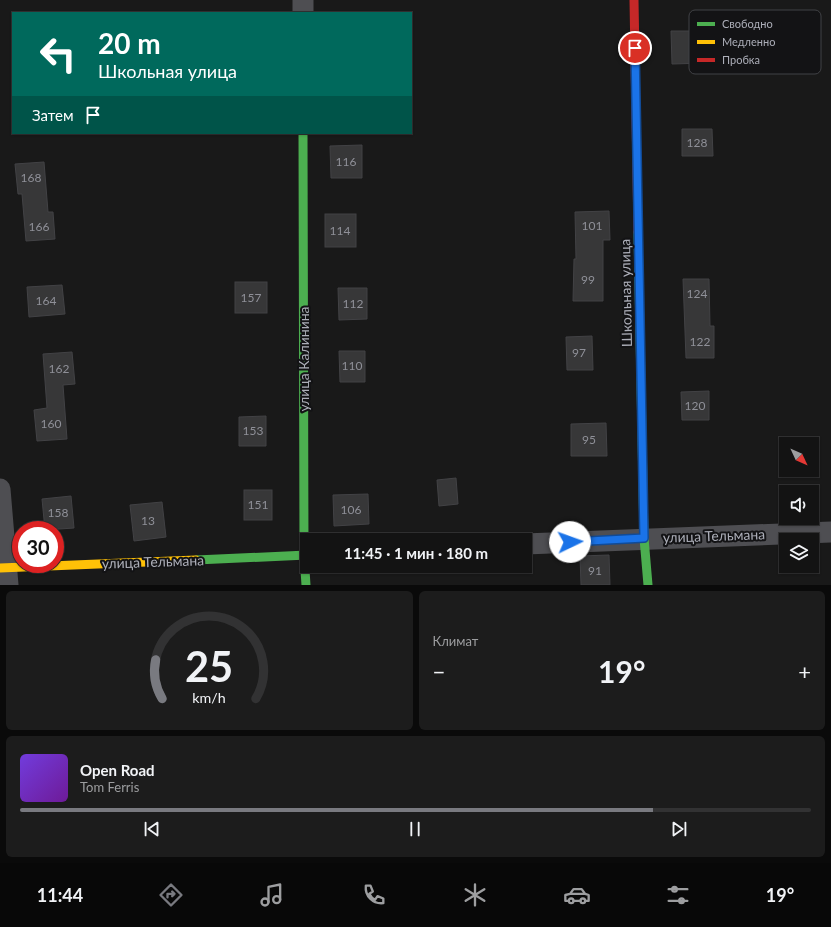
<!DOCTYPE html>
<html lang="ru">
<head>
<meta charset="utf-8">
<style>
	body { margin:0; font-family:Lato,sans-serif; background:#1c1c1c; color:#f1f3f6; height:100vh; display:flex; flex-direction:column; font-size:15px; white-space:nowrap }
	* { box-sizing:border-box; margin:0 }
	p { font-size:13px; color:#9d9ea0 }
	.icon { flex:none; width:22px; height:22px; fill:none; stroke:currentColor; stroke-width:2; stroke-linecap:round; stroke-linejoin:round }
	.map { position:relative; height:585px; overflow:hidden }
	.details { display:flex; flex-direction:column; gap:6px; padding:6px; background:#0a0a0a; flex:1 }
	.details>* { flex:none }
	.hud { position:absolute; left:12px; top:12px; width:400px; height:122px; border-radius:0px; box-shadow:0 1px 3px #0004,0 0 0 1px #323233; background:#00695c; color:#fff; overflow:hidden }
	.needle { width:26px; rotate:134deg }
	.controls { position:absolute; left:779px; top:437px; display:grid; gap:8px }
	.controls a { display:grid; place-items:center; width:40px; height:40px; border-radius:0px; background:#131313; box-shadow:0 1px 3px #0004,0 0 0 1px #323233; font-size:20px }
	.speed { position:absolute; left:12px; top:521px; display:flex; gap:8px; font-size:20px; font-weight:700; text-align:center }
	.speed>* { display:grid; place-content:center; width:52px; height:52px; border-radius:50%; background:#131313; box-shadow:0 1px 3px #0004,0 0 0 1px #323233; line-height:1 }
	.speed .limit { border:6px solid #d22; background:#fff; color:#111 }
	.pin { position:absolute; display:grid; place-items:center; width:34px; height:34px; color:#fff; margin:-17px; border:2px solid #fff; border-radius:50%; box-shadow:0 1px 4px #0007 }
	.me { position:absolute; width:44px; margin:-22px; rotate:87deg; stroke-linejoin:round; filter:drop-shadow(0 0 3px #0008) }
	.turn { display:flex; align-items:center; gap:14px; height:84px; padding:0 20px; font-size:18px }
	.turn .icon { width:52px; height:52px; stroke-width:2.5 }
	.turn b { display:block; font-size:28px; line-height:34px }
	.then { display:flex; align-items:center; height:38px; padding:0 20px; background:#0003; gap:8px; font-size:15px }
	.big { font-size:30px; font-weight:700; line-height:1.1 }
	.details .widget { flex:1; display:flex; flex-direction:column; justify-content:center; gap:6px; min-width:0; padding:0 14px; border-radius:6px; background:#1c1c1c }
	.details .dial { align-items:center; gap:0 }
	.dial svg { height:104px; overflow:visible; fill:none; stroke:#323233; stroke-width:7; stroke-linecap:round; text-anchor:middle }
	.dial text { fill:#f1f3f6; stroke:none }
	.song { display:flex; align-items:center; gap:12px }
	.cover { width:48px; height:48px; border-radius:6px; background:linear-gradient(135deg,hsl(260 70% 55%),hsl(280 70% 35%)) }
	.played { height:4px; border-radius:2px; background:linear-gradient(90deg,#797a80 80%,#323233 80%) }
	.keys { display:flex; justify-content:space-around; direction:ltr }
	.heat { display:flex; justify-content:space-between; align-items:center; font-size:22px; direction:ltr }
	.details .tiles { flex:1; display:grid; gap:6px; grid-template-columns:1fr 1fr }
	.widget:last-child { grid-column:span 2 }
	.trip { position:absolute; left:300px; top:533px; width:232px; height:40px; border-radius:0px; background:#131313; box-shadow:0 1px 3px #0004,0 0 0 1px #323233; font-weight:700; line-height:40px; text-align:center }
	.menu { display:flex; height:64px; justify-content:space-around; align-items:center; background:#080808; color:#9d9ea0 }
	.menu .icon { width:28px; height:28px }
	.menu .active { color:#797a80 }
	.menu b { font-size:18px; color:#f1f3f6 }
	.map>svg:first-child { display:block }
	.building { fill:#373738; stroke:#424245 }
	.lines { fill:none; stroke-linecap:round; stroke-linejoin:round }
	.street { stroke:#4e4e52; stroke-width:21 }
	.fast { stroke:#4caf50; stroke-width:9 }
	.slow { stroke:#ffc107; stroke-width:9 }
	.jam { stroke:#c62828; stroke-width:9 }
	.route-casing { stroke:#114b97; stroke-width:10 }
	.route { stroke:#1a73e8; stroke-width:7 }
	.labels { text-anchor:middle; stroke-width:4; stroke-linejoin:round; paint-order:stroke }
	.number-label { font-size:12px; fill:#8f9098 }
	.street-label { font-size:14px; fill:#acaeb8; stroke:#131315 }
	.key { fill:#131315; stroke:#414246; stroke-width:1 }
	.key-label { font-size:11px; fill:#acaeb8 }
</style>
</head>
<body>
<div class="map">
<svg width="831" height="585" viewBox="0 0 831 585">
	<rect width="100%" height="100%" fill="#191919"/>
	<g class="building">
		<polygon points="671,31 706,31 706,63 672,64"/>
		<polygon points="682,129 712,129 713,156 682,156"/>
		<polygon points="362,145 362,178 331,178 330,146"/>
		<polygon points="44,162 48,212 53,212 55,239 26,241 22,194 18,194 15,164"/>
		<polygon points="609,211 610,240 603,240 603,301 573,301 574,259 576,259 575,212"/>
		<rect x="325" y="214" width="31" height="33"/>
		<polygon points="683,279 709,279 710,326 714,326 714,358 686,358"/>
		<rect x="235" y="282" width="32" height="31"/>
		<polygon points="62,285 65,314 29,317 27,287"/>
		<polygon points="338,288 367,288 367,319 339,320"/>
		<polygon points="592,336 593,370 567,370 566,337"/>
		<polygon points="339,351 365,351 365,382 340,382"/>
		<polygon points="72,352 75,384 63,385 67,439 37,441 34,410 47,408 43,354"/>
		<polygon points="709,391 709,420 682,420 681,392"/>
		<polygon points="266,416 266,446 239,446 239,417"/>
		<polygon points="606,423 607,456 571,456 571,424"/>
		<polygon points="456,478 458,504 439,506 437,480"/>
		<rect x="244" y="490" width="28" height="30"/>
		<polygon points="368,494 369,524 334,526 333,495"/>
		<polygon points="71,496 74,528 45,530 42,499"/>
		<polygon points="162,502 166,537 134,541 130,505"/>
		<polygon points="609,555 610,585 581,585 580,556"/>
	</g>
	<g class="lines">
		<g class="street">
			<polyline points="303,0 303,13"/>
			<polyline points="0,489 8,585"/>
			<polyline points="525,544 831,532"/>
		</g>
		<g class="fast">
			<polyline points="303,133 304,555 306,585"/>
			<polyline points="638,232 644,538 648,585"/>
			<polyline points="196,560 307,555"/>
		</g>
		<polyline class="slow" points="0,568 196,560"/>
		<polyline class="jam" points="634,0 638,232"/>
	</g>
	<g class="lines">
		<defs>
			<polyline id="route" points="570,542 644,538 635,48"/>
		</defs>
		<use href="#route" class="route-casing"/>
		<use href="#route" class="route"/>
	</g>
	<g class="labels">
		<g class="number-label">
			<text x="697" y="147">128</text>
			<text x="346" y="166">116</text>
			<text x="31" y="182">168</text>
			<text x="592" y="230">101</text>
			<text x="39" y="231">166</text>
			<text x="340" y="235">114</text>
			<text x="588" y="284">99</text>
			<text x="697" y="298">124</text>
			<text x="251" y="302">157</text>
			<text x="46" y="305">164</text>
			<text x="353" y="308">112</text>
			<text x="700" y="346">122</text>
			<text x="579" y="357">97</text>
			<text x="352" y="370">110</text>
			<text x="59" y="373">162</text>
			<text x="695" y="410">120</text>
			<text x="51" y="428">160</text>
			<text x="253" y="435">153</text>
			<text x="589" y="444">95</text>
			<text x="258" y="509">151</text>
			<text x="351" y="514">106</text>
			<text x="58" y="517">158</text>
			<text x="148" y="525">13</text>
			<text x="595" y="575">91</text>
		</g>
		<g class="street-label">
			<text transform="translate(626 293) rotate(-91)" y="5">Школьная улица</text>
			<text transform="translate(304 359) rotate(-90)" y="5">улица Калинина</text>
			<text transform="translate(714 536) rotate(-2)" y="5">улица Тельмана</text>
			<text transform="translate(153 562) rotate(-2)" y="5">улица Тельмана</text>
		</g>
	</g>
	<rect x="689" y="10" width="132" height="64" rx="6" class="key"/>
	<rect x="697" y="22" width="18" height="4" fill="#4caf50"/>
	<rect x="697" y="40" width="18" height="4" fill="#ffc107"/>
	<rect x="697" y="58" width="18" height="4" fill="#c62828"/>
	<g class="key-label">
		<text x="722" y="28">Свободно</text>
		<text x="722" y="46">Медленно</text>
		<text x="722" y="64">Пробка</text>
	</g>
</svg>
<div class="controls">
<a><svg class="needle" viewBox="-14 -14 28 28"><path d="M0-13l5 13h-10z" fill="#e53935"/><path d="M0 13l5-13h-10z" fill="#9d9ea0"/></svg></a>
<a><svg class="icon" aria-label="sound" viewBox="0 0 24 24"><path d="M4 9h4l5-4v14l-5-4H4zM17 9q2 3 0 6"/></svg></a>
<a><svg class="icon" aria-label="layers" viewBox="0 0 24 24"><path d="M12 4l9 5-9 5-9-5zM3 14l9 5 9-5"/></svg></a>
</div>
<div class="speed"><div class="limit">30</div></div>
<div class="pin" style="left:635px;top:48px;background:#d93025"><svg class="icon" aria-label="arrive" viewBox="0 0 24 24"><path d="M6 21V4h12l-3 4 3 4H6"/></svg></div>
<svg class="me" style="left:570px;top:542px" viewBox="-20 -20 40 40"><circle r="19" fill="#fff"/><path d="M0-13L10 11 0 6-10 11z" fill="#1a73e8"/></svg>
<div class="trip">11:45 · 1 мин · 180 m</div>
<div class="hud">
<div class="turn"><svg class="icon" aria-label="left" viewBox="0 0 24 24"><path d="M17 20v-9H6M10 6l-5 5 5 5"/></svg><div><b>20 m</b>Школьная улица</div></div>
<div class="then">Затем<svg class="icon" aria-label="arrive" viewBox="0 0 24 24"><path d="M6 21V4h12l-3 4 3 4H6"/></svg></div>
</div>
</div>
<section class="details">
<div class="tiles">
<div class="widget dial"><svg viewBox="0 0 100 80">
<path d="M14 69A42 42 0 1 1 86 69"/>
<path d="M14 69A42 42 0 0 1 9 39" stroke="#797a80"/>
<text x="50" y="56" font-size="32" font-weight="700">25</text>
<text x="50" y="72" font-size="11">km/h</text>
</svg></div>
<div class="widget"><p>Климат</p>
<div class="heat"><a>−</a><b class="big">19°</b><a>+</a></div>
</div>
<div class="widget">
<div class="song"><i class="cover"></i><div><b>Open Road</b><p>Tom Ferris</p></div></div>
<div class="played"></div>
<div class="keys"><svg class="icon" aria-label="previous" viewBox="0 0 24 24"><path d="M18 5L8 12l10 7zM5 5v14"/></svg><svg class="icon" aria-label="pause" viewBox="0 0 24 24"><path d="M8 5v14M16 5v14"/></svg><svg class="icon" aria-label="next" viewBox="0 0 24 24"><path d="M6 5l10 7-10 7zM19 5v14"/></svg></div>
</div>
</div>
</section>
<nav class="menu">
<b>11:44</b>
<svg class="icon active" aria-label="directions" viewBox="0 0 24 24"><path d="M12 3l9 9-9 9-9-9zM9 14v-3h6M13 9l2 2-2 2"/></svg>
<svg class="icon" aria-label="music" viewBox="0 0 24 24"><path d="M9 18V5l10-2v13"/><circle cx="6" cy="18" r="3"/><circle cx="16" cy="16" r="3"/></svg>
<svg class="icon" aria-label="phone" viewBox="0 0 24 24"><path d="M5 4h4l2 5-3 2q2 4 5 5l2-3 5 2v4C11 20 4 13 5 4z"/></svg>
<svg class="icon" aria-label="climate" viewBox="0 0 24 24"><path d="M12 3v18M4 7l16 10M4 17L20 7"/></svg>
<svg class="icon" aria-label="car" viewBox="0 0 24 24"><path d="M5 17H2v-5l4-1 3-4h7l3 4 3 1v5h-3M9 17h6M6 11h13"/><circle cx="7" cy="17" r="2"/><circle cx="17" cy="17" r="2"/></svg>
<svg class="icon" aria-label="filters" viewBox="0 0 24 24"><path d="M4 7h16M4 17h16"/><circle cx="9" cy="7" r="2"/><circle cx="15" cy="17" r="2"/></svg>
<b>19°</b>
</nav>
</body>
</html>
